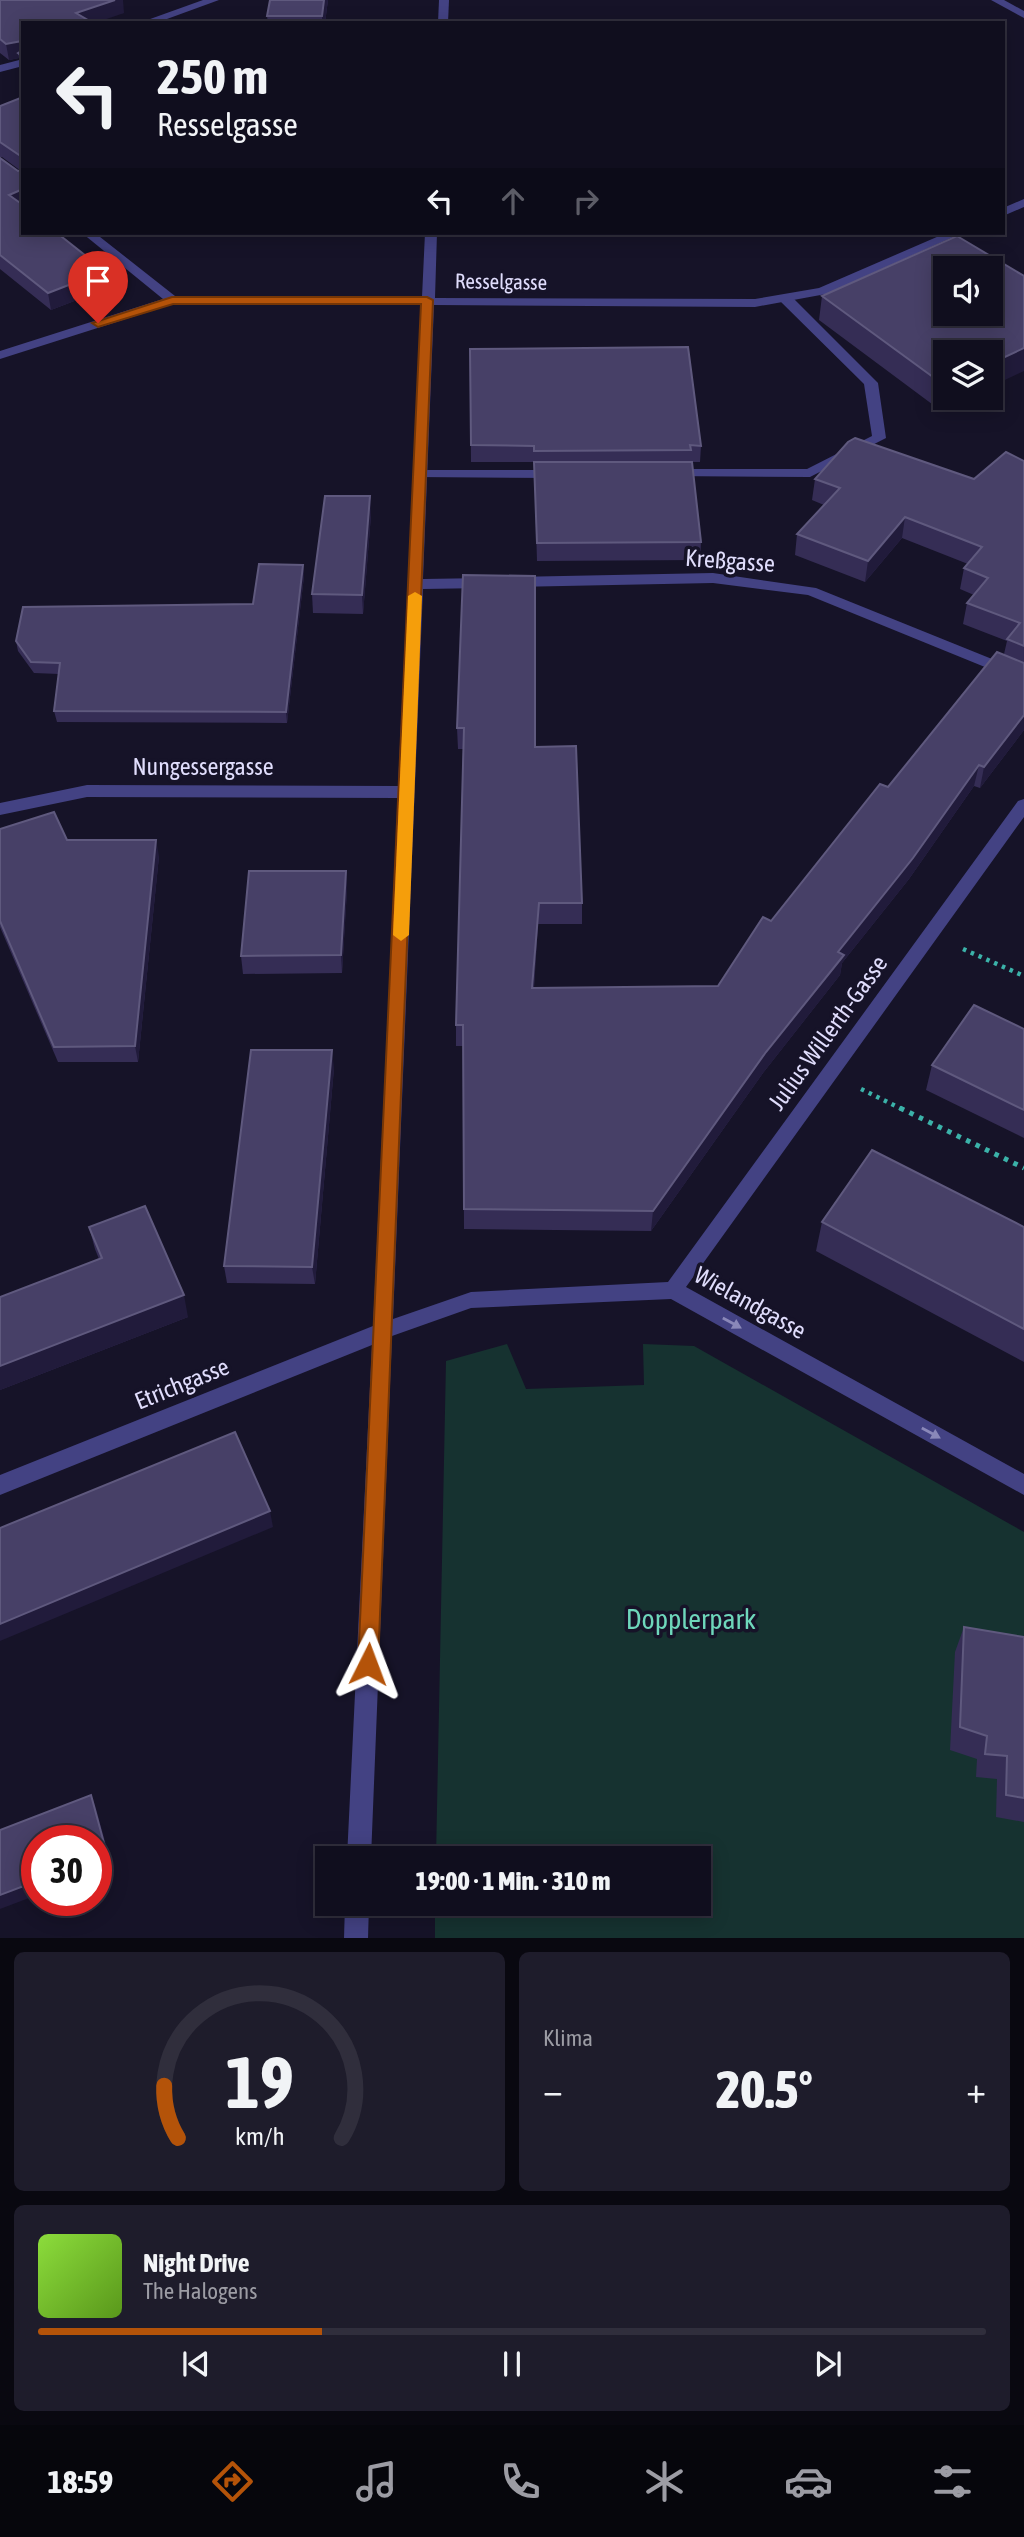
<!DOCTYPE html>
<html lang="de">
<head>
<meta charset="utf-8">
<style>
	body { margin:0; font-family:"Asap Condensed",sans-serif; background:#1e1c2b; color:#f1f3f6; height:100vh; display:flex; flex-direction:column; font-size:26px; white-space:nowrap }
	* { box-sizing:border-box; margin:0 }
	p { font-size:23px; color:#9c9ca4 }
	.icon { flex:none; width:38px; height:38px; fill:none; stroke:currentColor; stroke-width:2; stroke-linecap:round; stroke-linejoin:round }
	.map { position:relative; height:1938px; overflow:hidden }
	.drawer { display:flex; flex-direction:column; gap:14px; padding:14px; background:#090810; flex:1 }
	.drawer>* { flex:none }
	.top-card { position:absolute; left:21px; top:21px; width:984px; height:214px; border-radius:0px; box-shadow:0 4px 18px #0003,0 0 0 2px #302e3c; background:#100e1e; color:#f1f3f6; overflow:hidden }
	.fabs { position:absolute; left:933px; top:256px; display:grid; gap:14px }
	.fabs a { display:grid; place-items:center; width:70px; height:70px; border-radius:0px; background:#100e1e; box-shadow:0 4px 18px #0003,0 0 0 2px #302e3c; font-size:35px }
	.speed { position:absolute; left:21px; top:1825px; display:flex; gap:14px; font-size:35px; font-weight:700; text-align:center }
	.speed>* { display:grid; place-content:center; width:91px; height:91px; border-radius:50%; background:#100e1e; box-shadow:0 4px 18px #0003,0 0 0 2px #302e3c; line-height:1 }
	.speed .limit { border:10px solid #d22; background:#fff; color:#111 }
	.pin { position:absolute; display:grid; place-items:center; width:60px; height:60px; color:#fff; margin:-72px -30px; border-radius:50% 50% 50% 0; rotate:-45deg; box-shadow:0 0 7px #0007 }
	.pin .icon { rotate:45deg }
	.me { position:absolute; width:77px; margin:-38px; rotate:3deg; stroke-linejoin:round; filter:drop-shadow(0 0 5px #0008) }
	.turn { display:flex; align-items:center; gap:24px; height:147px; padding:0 21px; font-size:32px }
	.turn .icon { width:91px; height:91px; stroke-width:2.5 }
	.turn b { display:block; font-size:49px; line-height:60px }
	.lanes { display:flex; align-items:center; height:66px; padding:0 21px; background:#0003; justify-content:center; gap:35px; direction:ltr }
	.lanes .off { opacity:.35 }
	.big { font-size:52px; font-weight:800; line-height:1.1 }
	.drawer .card { flex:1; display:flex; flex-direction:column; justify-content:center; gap:10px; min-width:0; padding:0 24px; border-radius:10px; background:#1e1c2b }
	.drawer .dial { align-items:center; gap:0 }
	.dial svg { height:182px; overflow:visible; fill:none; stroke:#302e3c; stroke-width:7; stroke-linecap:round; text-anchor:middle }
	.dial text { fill:#f1f3f6; stroke:none }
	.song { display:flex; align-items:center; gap:21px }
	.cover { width:84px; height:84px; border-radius:10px; background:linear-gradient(135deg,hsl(90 70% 55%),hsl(90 70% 35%)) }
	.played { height:7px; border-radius:4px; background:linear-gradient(90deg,#b45309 30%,#302e3c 30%) }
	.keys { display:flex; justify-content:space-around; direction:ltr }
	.heat { display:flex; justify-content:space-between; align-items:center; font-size:38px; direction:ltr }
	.drawer .tiles { flex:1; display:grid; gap:14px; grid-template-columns:1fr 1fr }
	.card:last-child { grid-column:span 2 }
	.trip { position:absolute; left:315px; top:1846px; width:396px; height:70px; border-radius:0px; background:#100e1e; box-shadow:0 4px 18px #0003,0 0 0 2px #302e3c; font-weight:800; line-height:70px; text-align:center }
	.dock { display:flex; height:112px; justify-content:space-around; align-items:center; background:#06060c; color:#9c9ca4 }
	.dock .icon { width:49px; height:49px }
	.dock .on { color:#b45309 }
	.dock b { font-size:32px; color:#f1f3f6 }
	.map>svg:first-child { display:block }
	.green { fill:#163230 }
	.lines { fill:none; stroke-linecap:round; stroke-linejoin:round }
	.path-far1 { stroke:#3bb2a9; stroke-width:4.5; stroke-dasharray:3.5 5; stroke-linecap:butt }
	.path { stroke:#3bb2a9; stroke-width:5; stroke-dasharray:4.5 6; stroke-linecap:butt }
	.lane { fill:#434283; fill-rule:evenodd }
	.street { fill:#434283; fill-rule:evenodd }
	.wall { fill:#352d55 }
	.shaded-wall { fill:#211b3b }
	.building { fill:#474067; stroke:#5f597e; stroke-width:2; fill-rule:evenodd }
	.oneway { fill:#8a88b9 }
	.route { fill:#b45309; stroke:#753606; stroke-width:2 }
	.slow { fill:#f59e0b }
	.labels { text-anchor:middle; stroke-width:7; stroke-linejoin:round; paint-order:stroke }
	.far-street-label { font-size:21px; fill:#e0ddfc; stroke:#161328 }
	.street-label { font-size:24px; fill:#e0ddfc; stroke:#161328 }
	.near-park-label { font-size:28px; fill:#6ed7bb; stroke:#161328 }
</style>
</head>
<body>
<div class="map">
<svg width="1024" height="1939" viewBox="0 0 1024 1939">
	<rect width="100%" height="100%" fill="#161328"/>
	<polygon class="green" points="507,1344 526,1389 644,1385 643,1344 694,1346 1024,1532 1024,1938 435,1939 435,1904 698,1904 698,1858 436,1858 446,1361"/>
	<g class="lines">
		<g class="path-far1">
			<polyline points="963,949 1024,976"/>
			<polyline points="861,1089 904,1110"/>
		</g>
		<polyline class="path" points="900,1108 1024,1168"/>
		<g class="lane">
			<polygon points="785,294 790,295 878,383 886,438 810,477 667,476 665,473 672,469 807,469 872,436 864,384 780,301 779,298"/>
			<polygon points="420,470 556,470 563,474 556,478 415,477 415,471"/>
		</g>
		<g class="street">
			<polygon points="203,0 219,0 156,23 139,23"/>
			<polygon points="439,0 449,0 448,23 438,23"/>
			<polygon points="991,0 1004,0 1024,11 1024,18"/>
			<polygon points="23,59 23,66 0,72 0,65"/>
			<polygon points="1024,199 1024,207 1003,216 1003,208"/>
			<polygon points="82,233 95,233 175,296 422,297 425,233 437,233 435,298 755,299 819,288 946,233 962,233 826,294 755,307 434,305 423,579 485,578 492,583 485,588 423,589 393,1319 471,1292 668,1282 1018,801 1024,799 1024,817 686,1287 1024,1474 1024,1495 671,1299 471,1308 392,1336 371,1858 347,1858 372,1345 0,1495 0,1475 373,1326 398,798 87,797 0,815 0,803 87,785 398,786 421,305 173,304 0,359 0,351 163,299"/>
			<polygon points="713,573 816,588 1024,672 1024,683 808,595 713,583 513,587 506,582 513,577"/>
			<polygon points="345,1904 369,1904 368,1939 344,1939"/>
		</g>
	</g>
	<g class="wall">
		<polygon points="0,0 124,13 23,23 23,71 21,69 19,58 9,60 0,53"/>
		<polygon points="270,0 328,0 325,23 268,23 267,16"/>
		<polygon points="23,97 23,233 105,271 108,288 51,310 0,269 0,158 18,171 21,171 2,157 0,157 0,106"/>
		<polygon points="957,236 945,397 968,397 940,410 819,320 822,296"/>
		<polygon points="470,349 701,446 700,462 692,462 701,542 700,560 537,561 534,462 471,462"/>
		<polygon points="1024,461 1024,730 980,788 974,786 909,879 842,963 840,975 763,1073 651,1231 464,1229 463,1046 456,1046 456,1025 463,749 458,749 457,728 463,575 535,747 582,903 582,924 538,924 534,988 718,986 771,921 1004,654 1007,641 963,624 967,603 974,595 960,589 964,568 968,564 902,538 865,582 795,555 797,534 824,505 812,500 815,479 974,479"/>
		<polygon points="371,515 363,614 313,613 312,594"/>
		<polygon points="303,565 304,576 287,723 57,722 54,711 59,674 34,673 18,651 16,641 253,604"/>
		<polygon points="0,829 159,856 138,1062 58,1062 0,927"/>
		<polygon points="346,871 347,889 342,973 243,974 241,956"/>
		<polygon points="1024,1029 1024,1138 926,1090 932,1065"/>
		<polygon points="334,1068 315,1284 227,1283 224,1266"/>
		<polygon points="822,1222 1024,1227 1024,1362 816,1251"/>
		<polygon points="89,1227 188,1317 0,1390 0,1297 99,1259 95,1249"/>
		<polygon points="964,1627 1024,1637 1024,1822 996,1817 997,1779 976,1777 977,1759 950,1750 955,1652"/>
	</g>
	<g class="shaded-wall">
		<polygon points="115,0 123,0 124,13 95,23 77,23 76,13"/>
		<polygon points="324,0 328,0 325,23 322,23 322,16"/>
		<polygon points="22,41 23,57 18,53 19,58 9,60 6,44"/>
		<polygon points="23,189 23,207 9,195"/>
		<polygon points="105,271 108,288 51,310 48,293"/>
		<polygon points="1024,348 1024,371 990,387 990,364"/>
		<polygon points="944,385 945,385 945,397 968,397 940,410"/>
		<polygon points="370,496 371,515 363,614 362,595"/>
		<polygon points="905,517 902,538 865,582 868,561"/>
		<polygon points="303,565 304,576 287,723 286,712"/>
		<polygon points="1024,715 1024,730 980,788 984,767"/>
		<polygon points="979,765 974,786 909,879 842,963 840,975 763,1073 651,1231 653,1211 838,952"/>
		<polygon points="156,840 159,856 138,1062 135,1046"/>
		<polygon points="346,871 347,889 342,973 341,955"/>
		<polygon points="539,903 538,924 532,1009 532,988"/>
		<polygon points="332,1050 334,1068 315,1284 312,1267"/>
		<polygon points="184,1295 188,1317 0,1390 0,1366"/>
		<polygon points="270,1511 273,1527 0,1641 0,1624"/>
		<polygon points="91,1795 96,1808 112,1866 96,1872 96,1858"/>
		<polygon points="37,1881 37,1895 0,1909 0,1895"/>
	</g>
	<g class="building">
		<polygon points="0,0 115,0 76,13 93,23 23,23 23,49 22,41 6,44 0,39"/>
		<polygon points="270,0 324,0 322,16 267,16"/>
		<polygon points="23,50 23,57 18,53"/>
		<polygon points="23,97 23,189 9,195 23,205 23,233 57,233 105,271 48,293 0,255 0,158 18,171 22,170 22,157 0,142 0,106"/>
		<path d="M957,236L1024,276V348L990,364V352H945V385H944L822,296ZM945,268H990V313H945Z"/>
		<polygon points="688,347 701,446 690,445 691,450 534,451 534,446 471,445 470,349"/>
		<polygon points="855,438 974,479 1006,452 1024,461 1024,646 1007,639 1020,623 967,603 988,578 964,568 982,547 905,517 868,561 797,534 840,488 815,479 848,442"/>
		<polygon points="534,462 692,462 701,542 537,543"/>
		<polygon points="325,496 370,496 362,595 312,594"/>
		<polygon points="259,564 303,565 286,712 54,711 60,663 31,662 16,641 23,607 253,604"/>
		<polygon points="463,575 535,576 535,747 576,746 582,903 539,903 532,988 718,986 763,917 771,921 880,784 888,787 997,652 1024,663 1024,715 984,767 979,765 913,858 838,952 844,955 766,1052 653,1211 464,1209 463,1025 456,1025 464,728 457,728"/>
		<polygon points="54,812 67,840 156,840 135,1046 54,1047 0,921 0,829"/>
		<polygon points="249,871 346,871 341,955 241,956"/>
		<polygon points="974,1005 1024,1029 1024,1110 932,1065"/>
		<polygon points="251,1050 332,1050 312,1267 224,1266"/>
		<polygon points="872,1150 1024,1227 1024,1329 822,1222"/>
		<polygon points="145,1206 184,1295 0,1366 0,1297 102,1258 89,1227"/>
		<polygon points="235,1432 270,1511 0,1624 0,1528"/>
		<polygon points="964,1627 1024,1637 1024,1798 1006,1795 1007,1756 985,1754 987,1736 960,1727"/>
		<polygon points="91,1795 107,1854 96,1858 96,1841 37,1841 37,1881 0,1895 0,1830"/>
	</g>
	<defs><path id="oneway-solid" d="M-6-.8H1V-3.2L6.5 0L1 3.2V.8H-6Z" transform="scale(1.75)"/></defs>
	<g class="oneway">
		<use href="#oneway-solid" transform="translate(732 1323) rotate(29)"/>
		<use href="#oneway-solid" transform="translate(931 1433) rotate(29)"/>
	</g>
	<polygon class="route" points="427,297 433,300 378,1664 375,1671 368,1674 361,1671 358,1664 421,304 173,304 98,327 92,323 172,297"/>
	<polygon class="slow" points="415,592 422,596 409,935 401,941 393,935 408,596"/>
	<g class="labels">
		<g class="far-street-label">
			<text transform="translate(501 282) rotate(1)" y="7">Resselgasse</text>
		</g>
		<g class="street-label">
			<text transform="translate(730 561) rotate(4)" y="8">Kreßgasse</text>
			<text x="203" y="775">Nungessergasse</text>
			<text transform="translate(828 1033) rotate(-54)" y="8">Julius Willerth-Gasse</text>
			<text transform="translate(750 1303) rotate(29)" y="8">Wielandgasse</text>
			<text transform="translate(182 1384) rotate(-22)" y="8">Etrichgasse</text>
		</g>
		<g class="near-park-label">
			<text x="691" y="1629">Dopplerpark</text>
		</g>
	</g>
</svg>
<div class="fabs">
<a><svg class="icon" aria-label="sound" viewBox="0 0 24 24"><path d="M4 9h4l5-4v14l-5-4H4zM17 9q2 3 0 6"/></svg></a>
<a><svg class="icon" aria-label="layers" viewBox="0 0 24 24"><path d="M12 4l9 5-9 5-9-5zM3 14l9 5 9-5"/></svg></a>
</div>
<div class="speed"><div class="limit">30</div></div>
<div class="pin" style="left:98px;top:323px;background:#d93025"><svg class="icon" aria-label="arrive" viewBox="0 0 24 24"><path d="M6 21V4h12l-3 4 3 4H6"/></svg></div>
<svg class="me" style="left:368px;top:1664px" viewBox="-20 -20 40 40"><path d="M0-17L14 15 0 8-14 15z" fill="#b45309" stroke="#fff" stroke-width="4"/></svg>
<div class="trip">19:00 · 1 Min. · 310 m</div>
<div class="top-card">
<div class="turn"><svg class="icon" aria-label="left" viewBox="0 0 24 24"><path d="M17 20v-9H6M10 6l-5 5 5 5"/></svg><div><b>250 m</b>Resselgasse</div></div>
<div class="lanes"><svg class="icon" aria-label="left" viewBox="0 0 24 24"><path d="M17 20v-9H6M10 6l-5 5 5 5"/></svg><svg class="icon off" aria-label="ahead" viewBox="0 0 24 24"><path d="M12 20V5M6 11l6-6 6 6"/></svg><svg class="icon off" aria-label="right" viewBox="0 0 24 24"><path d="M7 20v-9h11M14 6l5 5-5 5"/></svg></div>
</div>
</div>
<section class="drawer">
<div class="tiles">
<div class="card dial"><svg viewBox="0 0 100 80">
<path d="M14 69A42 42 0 1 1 86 69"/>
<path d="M14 69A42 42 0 0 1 8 46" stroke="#b45309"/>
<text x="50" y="56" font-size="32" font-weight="700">19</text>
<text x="50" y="72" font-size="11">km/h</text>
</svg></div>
<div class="card"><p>Klima</p>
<div class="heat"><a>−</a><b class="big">20.5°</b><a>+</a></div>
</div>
<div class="card">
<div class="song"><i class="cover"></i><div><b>Night Drive</b><p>The Halogens</p></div></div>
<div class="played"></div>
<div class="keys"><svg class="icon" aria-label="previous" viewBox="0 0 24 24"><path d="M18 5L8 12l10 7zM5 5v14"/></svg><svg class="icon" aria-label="pause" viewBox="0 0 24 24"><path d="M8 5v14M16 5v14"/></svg><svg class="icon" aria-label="next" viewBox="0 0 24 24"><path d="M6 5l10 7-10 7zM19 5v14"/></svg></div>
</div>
</div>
</section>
<nav class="dock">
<b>18:59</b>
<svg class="icon on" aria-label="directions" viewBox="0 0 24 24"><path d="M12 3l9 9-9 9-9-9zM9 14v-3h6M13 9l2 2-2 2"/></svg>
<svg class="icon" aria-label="music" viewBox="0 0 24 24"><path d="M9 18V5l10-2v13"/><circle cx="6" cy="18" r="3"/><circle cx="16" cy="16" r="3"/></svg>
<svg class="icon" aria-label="phone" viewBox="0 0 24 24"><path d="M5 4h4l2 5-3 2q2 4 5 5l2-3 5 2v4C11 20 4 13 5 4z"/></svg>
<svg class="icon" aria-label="climate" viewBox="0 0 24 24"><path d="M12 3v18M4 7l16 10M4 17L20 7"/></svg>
<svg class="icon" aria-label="car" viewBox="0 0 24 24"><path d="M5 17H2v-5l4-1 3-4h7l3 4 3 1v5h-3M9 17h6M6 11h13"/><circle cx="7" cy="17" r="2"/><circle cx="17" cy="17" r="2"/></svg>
<svg class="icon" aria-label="filters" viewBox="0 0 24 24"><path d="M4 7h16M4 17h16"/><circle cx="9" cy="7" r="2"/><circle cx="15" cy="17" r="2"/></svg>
</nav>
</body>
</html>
